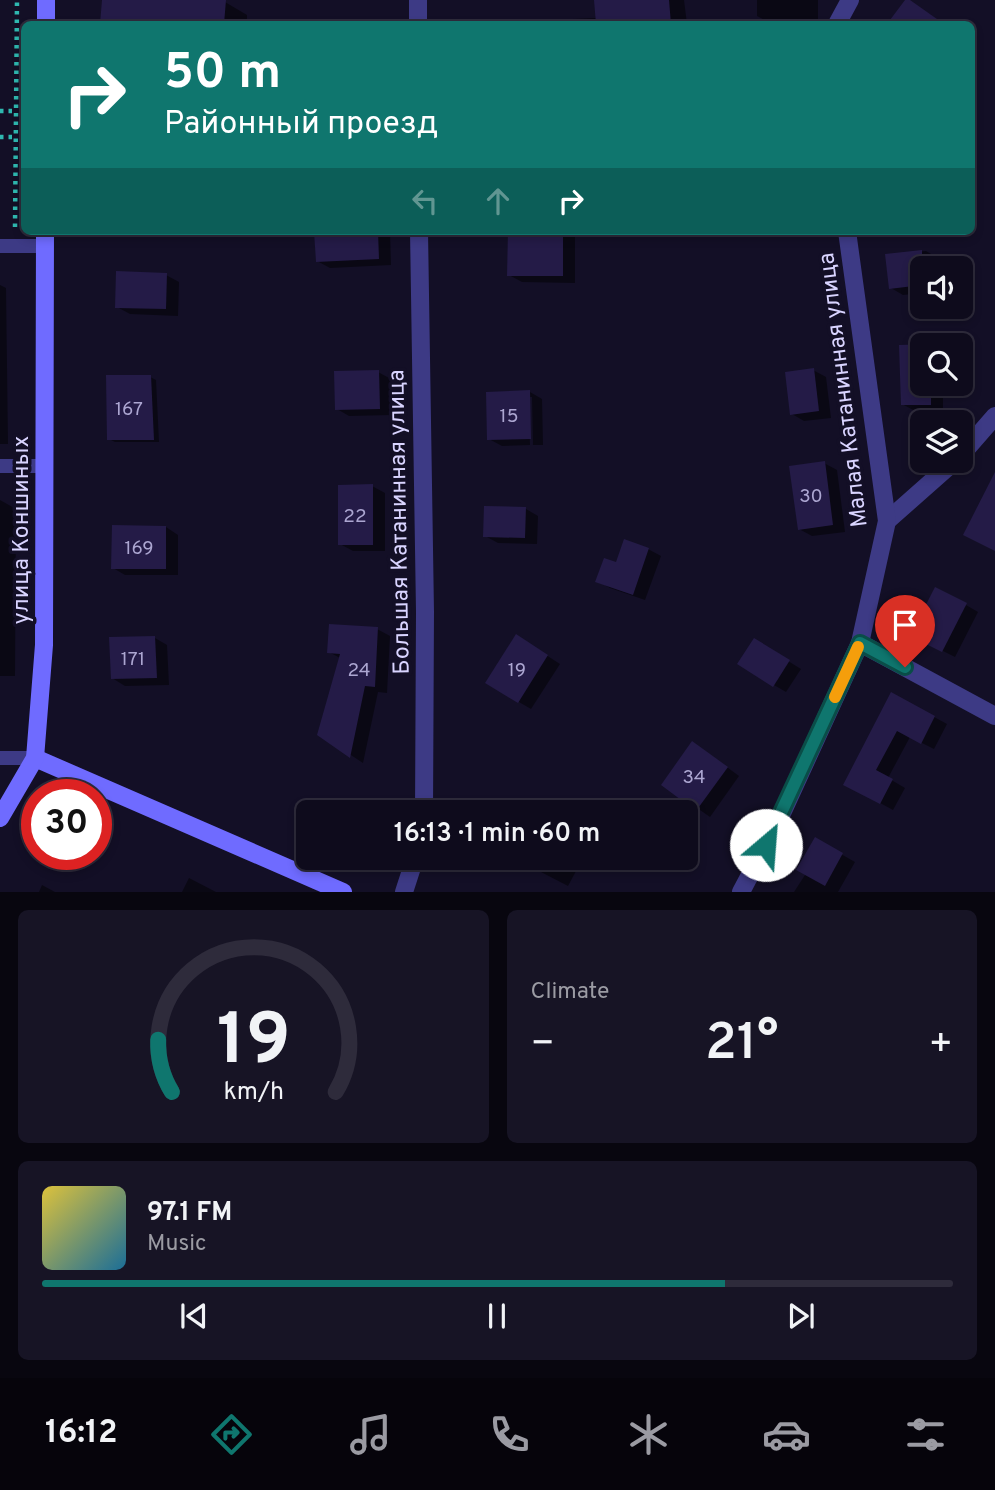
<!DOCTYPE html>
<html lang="en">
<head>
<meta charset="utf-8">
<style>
	body { margin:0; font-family:Overpass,sans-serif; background:#171425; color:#f1f3f6; height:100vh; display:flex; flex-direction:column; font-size:26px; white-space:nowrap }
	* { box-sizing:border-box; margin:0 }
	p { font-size:23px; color:#9b9ba3 }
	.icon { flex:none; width:38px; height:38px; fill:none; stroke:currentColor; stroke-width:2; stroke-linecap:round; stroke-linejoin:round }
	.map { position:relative; height:892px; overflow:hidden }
	.drawer { display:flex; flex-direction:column; gap:18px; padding:18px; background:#08060f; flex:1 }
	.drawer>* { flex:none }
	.top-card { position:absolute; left:21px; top:21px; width:954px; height:214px; border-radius:10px; box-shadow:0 4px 10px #0003,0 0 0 2px #2e2b3b; background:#0f766e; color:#fff; overflow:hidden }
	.controls { position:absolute; left:910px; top:256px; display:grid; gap:14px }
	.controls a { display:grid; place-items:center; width:63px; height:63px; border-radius:10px; background:#0e0b1c; box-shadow:0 4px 10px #0003,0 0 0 2px #2e2b3b; font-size:35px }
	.speed { position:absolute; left:21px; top:779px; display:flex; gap:14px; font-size:35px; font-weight:700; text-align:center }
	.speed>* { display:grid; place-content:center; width:91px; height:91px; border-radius:50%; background:#0e0b1c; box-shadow:0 4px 10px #0003,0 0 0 2px #2e2b3b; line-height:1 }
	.speed .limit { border:10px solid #d22; background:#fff; color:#111 }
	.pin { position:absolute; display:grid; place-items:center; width:60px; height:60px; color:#fff; margin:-72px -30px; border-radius:50% 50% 50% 0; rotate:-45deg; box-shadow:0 0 7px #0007 }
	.pin .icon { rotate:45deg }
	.me { position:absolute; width:77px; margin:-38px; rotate:27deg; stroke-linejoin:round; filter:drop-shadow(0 0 5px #0008) }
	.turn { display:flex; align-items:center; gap:24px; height:147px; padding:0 28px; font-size:32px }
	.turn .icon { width:91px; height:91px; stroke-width:2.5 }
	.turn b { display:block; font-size:49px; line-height:60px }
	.lanes { display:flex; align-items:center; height:66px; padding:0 28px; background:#0003; justify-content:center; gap:35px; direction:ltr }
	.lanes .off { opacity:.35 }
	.big { font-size:52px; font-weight:600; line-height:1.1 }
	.drawer .widget { flex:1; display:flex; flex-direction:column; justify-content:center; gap:10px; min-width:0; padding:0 24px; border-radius:10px; background:#171425 }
	.drawer .dial { align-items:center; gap:0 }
	.dial svg { height:182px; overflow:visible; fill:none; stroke:#2e2b3b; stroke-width:7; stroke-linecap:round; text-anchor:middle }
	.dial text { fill:#f1f3f6; stroke:none }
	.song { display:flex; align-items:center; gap:21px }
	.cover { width:84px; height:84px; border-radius:10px; background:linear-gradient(135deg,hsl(50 70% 55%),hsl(200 70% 35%)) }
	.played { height:7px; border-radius:4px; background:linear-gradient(90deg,#0f766e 75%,#2e2b3b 75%) }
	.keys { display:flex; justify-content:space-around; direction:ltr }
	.heat { display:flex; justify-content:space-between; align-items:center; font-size:38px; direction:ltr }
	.drawer .tiles { flex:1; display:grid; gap:18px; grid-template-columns:1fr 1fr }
	.widget:last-child { grid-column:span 2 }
	.trip { position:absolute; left:296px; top:800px; width:402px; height:70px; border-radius:10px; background:#0e0b1c; box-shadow:0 4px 10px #0003,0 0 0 2px #2e2b3b; font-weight:600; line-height:70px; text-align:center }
	.dock { display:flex; height:112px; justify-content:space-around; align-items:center; background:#06040b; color:#9b9ba3 }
	.dock .icon { width:49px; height:49px }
	.dock .active { color:#0f766e }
	.dock b { font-size:32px; color:#f1f3f6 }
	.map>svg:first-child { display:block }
	.shadow { fill:#0007 }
	.building { fill:#241b47 }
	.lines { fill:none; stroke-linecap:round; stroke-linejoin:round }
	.path { stroke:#2fb8b0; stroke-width:4.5; stroke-dasharray:3.5 5; stroke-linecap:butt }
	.lane { stroke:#3d3a85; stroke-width:14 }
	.street { stroke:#3d3a85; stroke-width:18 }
	.secondary { stroke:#6f6bff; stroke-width:18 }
	.route-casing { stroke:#0a4d48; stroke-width:18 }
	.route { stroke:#0f766e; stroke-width:12 }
	.slow { stroke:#f59e0b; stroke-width:12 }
	.labels { text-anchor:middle; stroke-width:7; stroke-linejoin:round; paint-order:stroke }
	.number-label { font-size:19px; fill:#aca6d1 }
	.street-label { font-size:23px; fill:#d9d4ff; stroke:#130f26 }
</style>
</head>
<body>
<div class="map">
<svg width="995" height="892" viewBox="0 0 995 892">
	<rect width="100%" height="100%" fill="#130f26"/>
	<g class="shadow">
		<polygon points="103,0 225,2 247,15 247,24 101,24"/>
		<polygon points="611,0 684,0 687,24 500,24 500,22 597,18"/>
		<polygon points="757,0 818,0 818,22 770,23 757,16"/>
		<polygon points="907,0 908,0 942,23 889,24"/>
		<polygon points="385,21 392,24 347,24"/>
		<polygon points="316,231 390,231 391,265 330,268 317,261"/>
		<polygon points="510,231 565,231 575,237 575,283 522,282 509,275"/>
		<polygon points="926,251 938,258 939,268 922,268 922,293 903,295 891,288 887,255"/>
		<polygon points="166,275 179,282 178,316 130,314 117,307"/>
		<polygon points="0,285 6,288 8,444 0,444"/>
		<polygon points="922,346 922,383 943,383 943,411 915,411 902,404 901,347"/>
		<polygon points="813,370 826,377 831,418 804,421 792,414"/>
		<polygon points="378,372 391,379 392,415 349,416 337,409"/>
		<polygon points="150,377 156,380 159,442 115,442 109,439"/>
		<polygon points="530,392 542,399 543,445 533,445 532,397 528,397 530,445 502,446 489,439"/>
		<polygon points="824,463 837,470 845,532 812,536 799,529"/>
		<polygon points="372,486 385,493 385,551 353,551 340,544"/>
		<polygon points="0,500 16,509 15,676 0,676"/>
		<polygon points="526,509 538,516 537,544 498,543 485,536"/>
		<polygon points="166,527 178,535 178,575 125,575 113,568"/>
		<polygon points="648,549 661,556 645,600 610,588 598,581 617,564"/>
		<polygon points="966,605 978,612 955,657 925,642"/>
		<polygon points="377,629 390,636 387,693 378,692 363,763 319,734 340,658 329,652"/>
		<polygon points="155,638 167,645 169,685 125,686 112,678"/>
		<polygon points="754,640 801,669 786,692 774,685"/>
		<polygon points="529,644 560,664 531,709 519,702"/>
		<polygon points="892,694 947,724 934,749 910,737 888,778 905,788 893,810 845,784"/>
		<polygon points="705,751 739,776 710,817 663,784"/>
		<polygon points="816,840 855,862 838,892 794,892 805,875"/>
		<polygon points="514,858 583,858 568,886"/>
		<polygon points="189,878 216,892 182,892"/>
		<polygon points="42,885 55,892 39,892"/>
	</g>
	<g class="building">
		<polygon points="102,0 226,0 224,24 100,24"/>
		<polygon points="594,0 669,0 671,24 596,24"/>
		<polygon points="905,0 910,0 944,24 887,24"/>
		<polygon points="314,231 378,231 379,259 316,262"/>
		<polygon points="508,231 563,231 563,276 507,276"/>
		<polygon points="922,250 922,285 889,289 885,254"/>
		<polygon points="116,271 167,273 166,309 115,308"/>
		<polygon points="930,344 922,345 922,383 931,383 931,405 901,405 899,345"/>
		<polygon points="814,368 819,411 790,415 785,372"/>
		<polygon points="379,370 380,409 335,410 334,371"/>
		<polygon points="106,375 151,375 154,440 107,440"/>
		<polygon points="530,390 531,439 487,440 486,392"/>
		<polygon points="825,461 833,525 798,530 789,466"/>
		<polygon points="995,472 995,551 963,535"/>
		<polygon points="373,484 373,545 338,545 338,485"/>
		<polygon points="484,506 526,507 525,538 483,537"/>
		<polygon points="112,525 166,526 166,569 111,569"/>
		<polygon points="624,539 649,548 633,595 595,582 604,558 616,562"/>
		<polygon points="935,587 967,603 942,652 910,636"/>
		<polygon points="329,624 378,627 375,687 365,686 350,758 317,735 340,654 327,653"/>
		<polygon points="516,634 548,655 518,703 485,683"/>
		<polygon points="155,636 157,678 111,679 109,637"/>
		<polygon points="754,638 790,660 773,687 737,664"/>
		<polygon points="891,692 935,716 921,744 897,731 876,770 893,779 880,804 843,785"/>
		<polygon points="692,741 728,767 696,811 661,785"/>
		<polygon points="815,837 843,853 825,886 796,870"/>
	</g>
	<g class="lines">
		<g class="path">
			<polyline points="0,111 16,111"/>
			<polyline points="0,137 16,137"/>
			<polyline points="15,227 17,0"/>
		</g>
		<g class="lane">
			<polyline points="0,246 46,246"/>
			<polyline points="0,466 45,466"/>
			<polyline points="0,758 35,758"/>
		</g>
		<g class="street">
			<polyline points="418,0 418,24"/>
			<polyline points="837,24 850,0"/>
			<polyline points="419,231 425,612 424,812"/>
			<polyline points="961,455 995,416"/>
			<polyline points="887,521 956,460"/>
			<polyline points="860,643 995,716"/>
			<polyline points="404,892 415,858"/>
			<polyline points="741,892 778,822 860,643 887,521 847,231"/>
		</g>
		<g class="secondary">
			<polyline points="46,24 46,0"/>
			<polyline points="35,758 343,892"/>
			<polyline points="0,818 35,758 44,645 45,231"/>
		</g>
	</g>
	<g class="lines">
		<defs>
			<polyline id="route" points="766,845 860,643 905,667"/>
		</defs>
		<use href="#route" class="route-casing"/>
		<use href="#route" class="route"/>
		<polyline class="slow" points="835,697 858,647"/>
	</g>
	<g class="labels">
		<g class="number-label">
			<text x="129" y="415">167</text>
			<text x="509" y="422">15</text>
			<text x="811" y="502">30</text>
			<text x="355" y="522">22</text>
			<text x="139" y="554">169</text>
			<text x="133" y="665">171</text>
			<text x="359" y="676">24</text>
			<text x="517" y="676">19</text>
			<text x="694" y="783">34</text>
		</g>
		<g class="street-label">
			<text transform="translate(842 390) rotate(-97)" y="8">Малая Катанинная улица</text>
			<text transform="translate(398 522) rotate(-91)" y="8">Большая Катанинная улица</text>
			<text transform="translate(20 530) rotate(-90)" y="8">улица Коншиных</text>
		</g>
	</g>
</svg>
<div class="controls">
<a><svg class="icon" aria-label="sound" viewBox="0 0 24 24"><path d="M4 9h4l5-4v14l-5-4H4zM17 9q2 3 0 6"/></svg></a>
<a><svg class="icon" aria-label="search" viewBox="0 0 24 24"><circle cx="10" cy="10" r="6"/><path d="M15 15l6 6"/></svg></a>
<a><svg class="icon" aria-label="layers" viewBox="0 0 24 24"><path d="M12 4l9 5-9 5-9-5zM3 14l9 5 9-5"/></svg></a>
</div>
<div class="speed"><div class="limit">30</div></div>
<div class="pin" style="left:905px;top:667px;background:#d93025"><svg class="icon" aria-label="arrive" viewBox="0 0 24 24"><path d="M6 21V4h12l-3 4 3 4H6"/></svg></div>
<svg class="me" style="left:766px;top:845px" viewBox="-20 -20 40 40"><circle r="19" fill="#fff"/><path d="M0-13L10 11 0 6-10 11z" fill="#0f766e"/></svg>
<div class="trip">16:13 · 1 min · 60 m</div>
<div class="top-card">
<div class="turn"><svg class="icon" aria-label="right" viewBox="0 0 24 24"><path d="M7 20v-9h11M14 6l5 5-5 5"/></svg><div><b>50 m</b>Районный проезд</div></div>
<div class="lanes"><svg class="icon off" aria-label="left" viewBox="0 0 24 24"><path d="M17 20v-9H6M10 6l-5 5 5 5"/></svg><svg class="icon off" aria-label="ahead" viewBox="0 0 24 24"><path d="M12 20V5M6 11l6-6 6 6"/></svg><svg class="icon" aria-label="right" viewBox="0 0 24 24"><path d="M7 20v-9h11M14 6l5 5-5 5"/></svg></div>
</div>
</div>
<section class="drawer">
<div class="tiles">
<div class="widget dial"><svg viewBox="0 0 100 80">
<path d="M14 69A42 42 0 1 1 86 69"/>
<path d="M14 69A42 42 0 0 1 8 46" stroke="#0f766e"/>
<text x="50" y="56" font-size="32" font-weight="700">19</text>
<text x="50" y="72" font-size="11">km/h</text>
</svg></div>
<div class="widget"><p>Climate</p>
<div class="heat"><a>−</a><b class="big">21°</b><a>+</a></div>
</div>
<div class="widget">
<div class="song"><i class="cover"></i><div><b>97.1 FM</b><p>Music</p></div></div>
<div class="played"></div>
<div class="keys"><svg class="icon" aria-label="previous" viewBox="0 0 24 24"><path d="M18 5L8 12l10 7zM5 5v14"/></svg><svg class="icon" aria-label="pause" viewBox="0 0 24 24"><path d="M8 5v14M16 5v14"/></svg><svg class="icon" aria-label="next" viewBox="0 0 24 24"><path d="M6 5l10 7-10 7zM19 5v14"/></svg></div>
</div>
</div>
</section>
<nav class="dock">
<b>16:12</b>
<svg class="icon active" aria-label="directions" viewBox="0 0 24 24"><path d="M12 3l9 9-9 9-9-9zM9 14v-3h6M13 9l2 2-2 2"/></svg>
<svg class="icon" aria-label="music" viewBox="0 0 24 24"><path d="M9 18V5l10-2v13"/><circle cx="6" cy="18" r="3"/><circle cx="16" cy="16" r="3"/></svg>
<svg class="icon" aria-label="phone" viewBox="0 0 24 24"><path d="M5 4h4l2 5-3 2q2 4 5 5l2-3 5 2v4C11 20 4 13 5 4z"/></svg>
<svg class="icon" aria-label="climate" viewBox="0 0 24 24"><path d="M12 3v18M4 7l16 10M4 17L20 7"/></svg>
<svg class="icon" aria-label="car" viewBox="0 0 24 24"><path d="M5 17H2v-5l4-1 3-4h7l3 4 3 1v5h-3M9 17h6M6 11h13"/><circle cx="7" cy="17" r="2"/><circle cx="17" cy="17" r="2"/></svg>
<svg class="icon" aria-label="filters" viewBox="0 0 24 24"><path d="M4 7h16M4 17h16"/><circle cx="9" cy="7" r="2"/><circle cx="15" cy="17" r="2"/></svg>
</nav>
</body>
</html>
